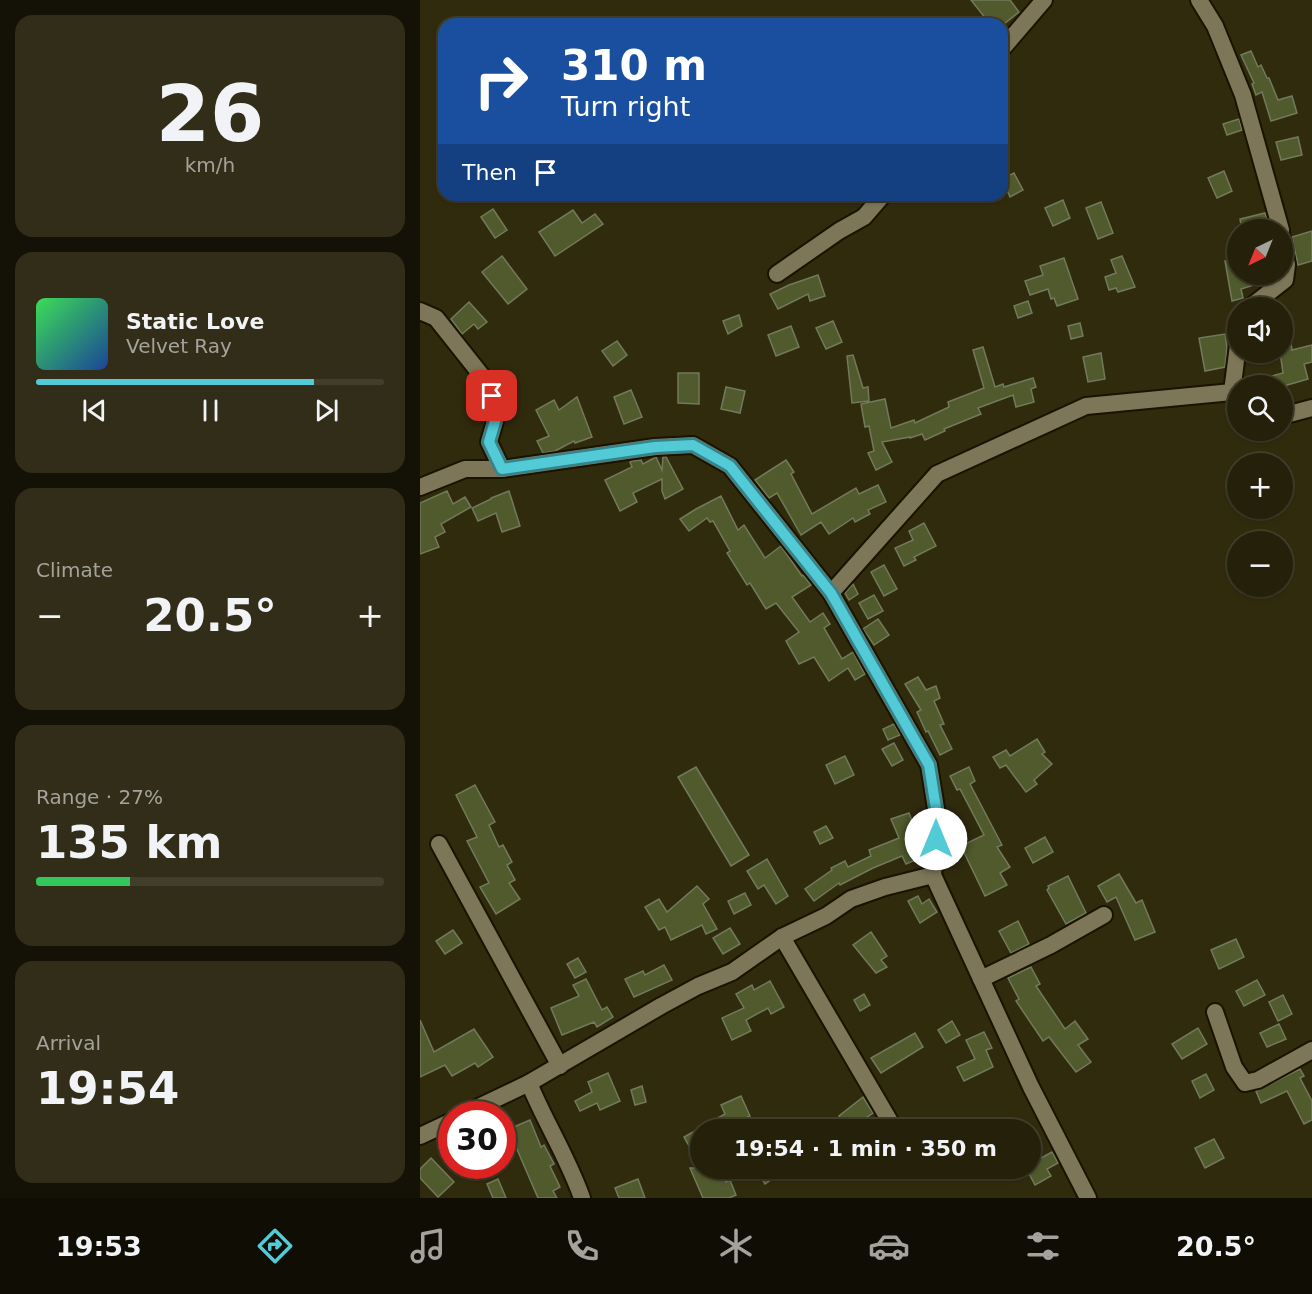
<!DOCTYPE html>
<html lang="en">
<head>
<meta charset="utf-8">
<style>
	body { margin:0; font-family:"DejaVu Sans",sans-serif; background:#312d18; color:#f1f3f6; height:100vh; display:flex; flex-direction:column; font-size:22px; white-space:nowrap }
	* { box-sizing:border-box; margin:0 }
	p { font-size:20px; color:#a3a39c }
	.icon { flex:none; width:33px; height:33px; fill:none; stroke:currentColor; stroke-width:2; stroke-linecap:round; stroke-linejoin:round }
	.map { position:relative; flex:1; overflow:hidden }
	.panel { display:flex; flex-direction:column; gap:15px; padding:15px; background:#141206; width:420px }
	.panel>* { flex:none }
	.banner { position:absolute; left:18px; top:18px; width:570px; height:183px; border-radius:18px; box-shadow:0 2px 4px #0004,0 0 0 2px #423e2b; background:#1a4fa0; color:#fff; overflow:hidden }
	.needle { width:39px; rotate:223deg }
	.tools { position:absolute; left:807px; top:219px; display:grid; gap:12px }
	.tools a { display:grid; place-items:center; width:66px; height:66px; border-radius:50%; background:#25200a; box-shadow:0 2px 4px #0004,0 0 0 2px #423e2b; font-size:30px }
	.speed { position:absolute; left:18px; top:1101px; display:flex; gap:12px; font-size:30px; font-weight:700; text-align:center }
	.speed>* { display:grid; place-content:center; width:78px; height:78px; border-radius:50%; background:#25200a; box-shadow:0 2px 4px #0004,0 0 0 2px #423e2b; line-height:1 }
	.speed .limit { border:9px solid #d22; background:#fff; color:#111 }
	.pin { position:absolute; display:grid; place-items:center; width:51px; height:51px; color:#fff; margin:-26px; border-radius:12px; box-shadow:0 3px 9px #0006 }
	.me { position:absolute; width:66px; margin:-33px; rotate:0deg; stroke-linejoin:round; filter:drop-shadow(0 0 4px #0008) }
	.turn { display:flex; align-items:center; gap:21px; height:126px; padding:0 24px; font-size:27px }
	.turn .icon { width:78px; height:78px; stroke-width:2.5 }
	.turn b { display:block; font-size:42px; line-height:51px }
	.then { display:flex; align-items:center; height:57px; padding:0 24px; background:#0003; gap:12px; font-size:22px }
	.big { font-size:45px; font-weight:600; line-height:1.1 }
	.panel .tile { flex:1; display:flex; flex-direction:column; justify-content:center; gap:9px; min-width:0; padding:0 21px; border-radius:18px; background:#312d18 }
	.panel .dial { align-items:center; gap:0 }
	.dial b { font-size:78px; line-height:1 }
	.song { display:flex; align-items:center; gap:18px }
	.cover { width:72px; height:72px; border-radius:9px; background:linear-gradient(135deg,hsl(130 70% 55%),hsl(220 70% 35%)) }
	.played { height:6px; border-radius:3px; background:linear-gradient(90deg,#52cbd7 80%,#423e2b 80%) }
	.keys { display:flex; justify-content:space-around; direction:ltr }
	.heat { display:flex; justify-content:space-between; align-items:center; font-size:33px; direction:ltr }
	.charge { height:9px; border-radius:4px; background:linear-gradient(90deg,#34c759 27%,#423e2b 0) }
	.trip { position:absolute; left:270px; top:1119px; width:351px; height:60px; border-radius:30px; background:#25200a; box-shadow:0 2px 4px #0004,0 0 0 2px #423e2b; font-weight:600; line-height:60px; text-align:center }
	.menu { display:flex; height:96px; justify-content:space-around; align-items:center; background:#0f0d04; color:#a3a39c }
	.menu .icon { width:42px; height:42px }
	.menu .current { color:#52cbd7 }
	.menu b { font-size:27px; color:#f1f3f6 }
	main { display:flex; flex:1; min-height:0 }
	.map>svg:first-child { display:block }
	.building { fill:#505a2d; stroke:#727a5c; stroke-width:1.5 }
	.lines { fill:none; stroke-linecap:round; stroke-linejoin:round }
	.minor-casing { stroke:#191300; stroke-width:20 }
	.minor { stroke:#7d7658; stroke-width:16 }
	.route-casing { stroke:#35848c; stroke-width:15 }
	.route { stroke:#52cbd7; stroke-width:10 }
</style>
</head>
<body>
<main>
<section class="panel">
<div class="tile dial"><b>26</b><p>km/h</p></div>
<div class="tile">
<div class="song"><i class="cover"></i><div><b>Static Love</b><p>Velvet Ray</p></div></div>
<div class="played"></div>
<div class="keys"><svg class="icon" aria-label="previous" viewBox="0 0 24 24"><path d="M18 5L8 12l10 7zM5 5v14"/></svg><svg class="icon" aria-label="pause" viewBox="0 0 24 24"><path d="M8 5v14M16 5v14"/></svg><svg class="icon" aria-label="next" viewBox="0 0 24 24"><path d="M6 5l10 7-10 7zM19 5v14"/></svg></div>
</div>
<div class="tile"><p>Climate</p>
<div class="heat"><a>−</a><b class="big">20.5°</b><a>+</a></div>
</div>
<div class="tile"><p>Range · 27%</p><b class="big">135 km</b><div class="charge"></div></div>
<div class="tile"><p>Arrival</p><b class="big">19:54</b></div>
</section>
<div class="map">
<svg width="892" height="1198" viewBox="0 0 892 1198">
	<rect width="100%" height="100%" fill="#312b0e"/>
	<g class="building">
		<polygon points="551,0 590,0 599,12 584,24 570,24"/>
		<polygon points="831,51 838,67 841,65 847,78 849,78 858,100 872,96 877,113 851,121 842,92 836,95 832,84 834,83 821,55"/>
		<polygon points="819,119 822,130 807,135 803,124"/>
		<polygon points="878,137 882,155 861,160 856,142"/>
		<polygon points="804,171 812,191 797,198 788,178"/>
		<polygon points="594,173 603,190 590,197 582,179"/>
		<polygon points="643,200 650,218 633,226 625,208"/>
		<polygon points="681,202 693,233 678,239 666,208"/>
		<polygon points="73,209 87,230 75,238 61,217"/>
		<polygon points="153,210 162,223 175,214 183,224 135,256 119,232"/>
		<polygon points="845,213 848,223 841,225 842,230 822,230 820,219"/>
		<polygon points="892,231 892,261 878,265 872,237"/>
		<polygon points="82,256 107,289 88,304 62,272"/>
		<polygon points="702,256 715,287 698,292 696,288 689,290 685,277 696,273 691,260"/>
		<polygon points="644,258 658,299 637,306 634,298 631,299 628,289 610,295 605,281 623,275 620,266"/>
		<polygon points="818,258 818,274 831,274 834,285 821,289 823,298 812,301 805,261"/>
		<polygon points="398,275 405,296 390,301 388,294 358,309 350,294 369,285"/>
		<polygon points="608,301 612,313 598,318 594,306"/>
		<polygon points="49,302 67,322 58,329 54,324 42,334 31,319"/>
		<polygon points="319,315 322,326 308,334 303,321"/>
		<polygon points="413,321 422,342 406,349 396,328"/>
		<polygon points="660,323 663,336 651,339 648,326"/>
		<polygon points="371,326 379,347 356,356 348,335"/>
		<polygon points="862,330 869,330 872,350 892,345 892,362 884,364 888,379 864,386 830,386 829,382 863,373 860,352 862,352"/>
		<polygon points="805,334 807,348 805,367 785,371 779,338"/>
		<polygon points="197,341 207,355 193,366 182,351"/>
		<polygon points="563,347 575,387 583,384 584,387 613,378 616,387 611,389 614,402 596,407 593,395 558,408 561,414 524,429 525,431 505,440 502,434 490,438 490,437 462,442 472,462 456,470 448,453 454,451 449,426 445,427 441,404 465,399 471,428 494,420 495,423 529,407 528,402 564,388 553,350"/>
		<polygon points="681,353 685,379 668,382 663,357"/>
		<polygon points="433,355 443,388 448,387 449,401 432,403 427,356"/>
		<polygon points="258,373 279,373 279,404 258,403"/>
		<polygon points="306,387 325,391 320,413 301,409"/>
		<polygon points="211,390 222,417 204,424 194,397"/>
		<polygon points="157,397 172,437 155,443 154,441 135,451 123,453 117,441 129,436 116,410 134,400 139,410"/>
		<polygon points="236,457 242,470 243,457 246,457 263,489 245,499 242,491 242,479 213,493 217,502 200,511 185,480 212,467 210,462 212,461 221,460 223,464"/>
		<polygon points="366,460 374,472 371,474 392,514 436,488 439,494 458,485 466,502 448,510 450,514 435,522 433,518 409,534 401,522 381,535 357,493 349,498 335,480"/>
		<polygon points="27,491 33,504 45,497 51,507 21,524 25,532 15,537 19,547 0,554 0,503"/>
		<polygon points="89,491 100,526 82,532 76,513 58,521 52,508 71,499 71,498"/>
		<polygon points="301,496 318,530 324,525 345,558 361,546 382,576 383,575 391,585 372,597 390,622 403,613 410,624 404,628 422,659 433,652 445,674 435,680 428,668 409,681 394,657 379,664 366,641 379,632 356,603 346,609 330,583 327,585 307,553 310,551 293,521 290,522 287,518 269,531 260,519 276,509"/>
		<polygon points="504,523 516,546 494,557 496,560 484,566 475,548 493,540 489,531"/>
		<polygon points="464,565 477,589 464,596 451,572"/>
		<polygon points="433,584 438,594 429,600 425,593"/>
		<polygon points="454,595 463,611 448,619 439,603"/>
		<polygon points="458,619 469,635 454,645 443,629"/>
		<polygon points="498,677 506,690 516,686 520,698 514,701 524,724 520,725 532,749 520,755 508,731 506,732 497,712 501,710 485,684"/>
		<polygon points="474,724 480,735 468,740 463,729"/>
		<polygon points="617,739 625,752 622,754 632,764 614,780 617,784 606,792 586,765 580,768 573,757 586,750 590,756"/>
		<polygon points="474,743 483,760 472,766 462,749"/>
		<polygon points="425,756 434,775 415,784 406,765"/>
		<polygon points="276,767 329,855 311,866 258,777"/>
		<polygon points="549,767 555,781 550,784 582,845 577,847 590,867 580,873 587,885 565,896 541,846 564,835 540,789 537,790 530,776"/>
		<polygon points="55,785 75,822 69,825 79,847 83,845 92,862 87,865 95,880 89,883 100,899 76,914 60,887 69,883 47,841 57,837 36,795"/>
		<polygon points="489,813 496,831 489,833 500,858 486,864 482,856 453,868 420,885 419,883 394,901 385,889 412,870 411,868 425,861 428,867 451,856 449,850 479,838 471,819"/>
		<polygon points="406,826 413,838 400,844 394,832"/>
		<polygon points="625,837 633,852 613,863 605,848"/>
		<polygon points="347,859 368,896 356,904 344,885 338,889 327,871"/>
		<polygon points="699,874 716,903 722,900 735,932 715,940 696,897 687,902 678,886"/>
		<polygon points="648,876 666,913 646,924 627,890 629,888 628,886"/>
		<polygon points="277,886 289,899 283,904 297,929 286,934 282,925 251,940 245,927 239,930 225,907 239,899 247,912"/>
		<polygon points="325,893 331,905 314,914 308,901"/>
		<polygon points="498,896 502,904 509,899 517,912 500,923 488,901"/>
		<polygon points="598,921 609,944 591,953 579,931"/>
		<polygon points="310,928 320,944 303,954 293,938"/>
		<polygon points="33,930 42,943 25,954 16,941"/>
		<polygon points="451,932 467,956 461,960 467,967 456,973 433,945"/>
		<polygon points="816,939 824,957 799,969 791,950"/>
		<polygon points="158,958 166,972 155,978 147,964"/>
		<polygon points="244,965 252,980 214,997 205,979 223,971 225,975"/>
		<polygon points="611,967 620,984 616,986 645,1029 655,1021 668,1039 658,1045 671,1062 656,1072 629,1037 623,1041 596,1001 599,999 588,978"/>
		<polygon points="166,979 182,1010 187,1007 193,1017 177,1027 174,1022 142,1035 131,1008 159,996 153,985"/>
		<polygon points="837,980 845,995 824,1006 816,991"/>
		<polygon points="350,981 364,1007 351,1014 348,1008 326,1020 331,1031 312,1040 302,1018 324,1008 316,994 332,985 334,990"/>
		<polygon points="444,994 450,1005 440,1011 434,1000"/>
		<polygon points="863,995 872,1014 858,1021 849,1002"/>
		<polygon points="0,1020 14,1052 54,1029 73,1057 58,1067 55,1063 32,1076 25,1065 0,1077"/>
		<polygon points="532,1021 540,1035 526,1043 518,1030"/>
		<polygon points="859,1024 866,1039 847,1047 840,1033"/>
		<polygon points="778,1028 787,1044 762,1059 752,1044"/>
		<polygon points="564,1032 572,1048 566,1050 573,1067 544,1081 537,1067 555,1059 546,1040"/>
		<polygon points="495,1033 503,1047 461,1073 451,1058"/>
		<polygon points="880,1069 884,1076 880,1078 892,1101 892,1120 884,1124 867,1091 841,1103 836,1091"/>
		<polygon points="188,1073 200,1101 180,1110 177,1103 160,1111 155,1101 172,1092 168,1082"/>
		<polygon points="786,1074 794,1090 780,1098 772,1081"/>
		<polygon points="222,1086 226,1102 215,1105 211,1090"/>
		<polygon points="321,1096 330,1116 299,1130 280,1130 280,1165 264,1137 305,1114 301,1105"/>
		<polygon points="443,1097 453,1113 429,1130 419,1116"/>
		<polygon points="110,1120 121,1147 124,1145 134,1164 130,1166 140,1187 133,1191 137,1198 118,1198 96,1147 82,1153 82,1132"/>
		<polygon points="794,1139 804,1158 785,1168 775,1148"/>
		<polygon points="632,1152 638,1163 627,1169 631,1176 615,1185 606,1168 610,1168 610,1164"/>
		<polygon points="11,1158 34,1182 18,1197 0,1178 0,1169"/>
		<polygon points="270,1168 300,1168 306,1182 310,1180 316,1195 309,1198 283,1198"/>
		<polygon points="335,1168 368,1168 345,1184"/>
		<polygon points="78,1179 86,1198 73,1198 67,1184"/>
		<polygon points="218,1179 225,1198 199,1198 195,1188"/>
	</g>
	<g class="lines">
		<defs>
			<g id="minor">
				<polyline points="779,0 795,26 823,95 861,230"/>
				<polyline points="582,49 624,0"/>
				<polyline points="357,274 419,231 444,217 463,195"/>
				<polyline points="829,308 865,280 867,265 862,238"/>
				<polyline points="0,311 16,318 66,381 78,411 69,442 82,469 235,447 273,445 310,466 411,593 509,765 518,821 513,875 465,887 431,899 406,916 362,937 312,972 278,986 241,1006 109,1083"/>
				<polyline points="812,392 818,345"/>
				<polyline points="862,416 892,408"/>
				<polyline points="0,487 45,469 82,469"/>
				<polyline points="411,593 517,474 666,406 812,392 818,395"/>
				<polyline points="19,844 140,1066"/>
				<polyline points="513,875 611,1087 668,1198"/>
				<polyline points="362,937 475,1130"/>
				<polyline points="561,979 631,945 684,915"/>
				<polyline points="795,1012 814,1067 825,1083 838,1080 892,1050"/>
				<path d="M44,1114L109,1083C125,1122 148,1158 162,1198"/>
				<polyline points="0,1136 32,1121"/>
			</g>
		</defs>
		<use href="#minor" class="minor-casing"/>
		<use href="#minor" class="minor"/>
	</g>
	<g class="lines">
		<defs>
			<polyline id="route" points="72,396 78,411 69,442 82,469 235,447 273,445 310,466 411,593 509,765 518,821 516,839"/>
		</defs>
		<use href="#route" class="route-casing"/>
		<use href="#route" class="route"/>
	</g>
</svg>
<div class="tools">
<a><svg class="needle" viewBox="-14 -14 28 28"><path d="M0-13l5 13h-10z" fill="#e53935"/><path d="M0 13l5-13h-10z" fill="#a3a39c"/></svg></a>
<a><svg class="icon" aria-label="sound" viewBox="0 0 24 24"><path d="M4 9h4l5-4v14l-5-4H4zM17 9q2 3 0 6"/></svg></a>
<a><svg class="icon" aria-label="search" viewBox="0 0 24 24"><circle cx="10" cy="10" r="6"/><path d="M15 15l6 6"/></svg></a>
<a>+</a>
<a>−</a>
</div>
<div class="speed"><div class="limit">30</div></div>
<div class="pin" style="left:72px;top:396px;background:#d93025"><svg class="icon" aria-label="arrive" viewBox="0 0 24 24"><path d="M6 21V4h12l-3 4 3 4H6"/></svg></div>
<svg class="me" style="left:516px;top:839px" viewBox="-20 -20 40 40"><circle r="19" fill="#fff"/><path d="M0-13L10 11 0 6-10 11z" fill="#52cbd7"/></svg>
<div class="trip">19:54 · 1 min · 350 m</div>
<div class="banner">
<div class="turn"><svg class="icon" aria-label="right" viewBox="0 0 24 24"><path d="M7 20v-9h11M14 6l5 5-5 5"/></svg><div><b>310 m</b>Turn right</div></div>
<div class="then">Then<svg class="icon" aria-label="arrive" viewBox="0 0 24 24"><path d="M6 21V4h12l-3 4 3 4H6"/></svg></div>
</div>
</div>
</main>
<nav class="menu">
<b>19:53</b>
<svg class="icon current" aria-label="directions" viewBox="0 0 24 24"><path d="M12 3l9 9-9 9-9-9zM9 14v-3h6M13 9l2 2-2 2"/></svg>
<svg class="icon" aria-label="music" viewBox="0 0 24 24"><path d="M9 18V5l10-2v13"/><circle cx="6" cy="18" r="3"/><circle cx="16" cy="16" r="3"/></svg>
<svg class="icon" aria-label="phone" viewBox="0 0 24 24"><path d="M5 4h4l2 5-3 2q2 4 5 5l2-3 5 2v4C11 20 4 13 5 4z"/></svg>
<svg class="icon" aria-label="climate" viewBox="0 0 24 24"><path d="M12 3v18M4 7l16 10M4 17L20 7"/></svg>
<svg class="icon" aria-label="car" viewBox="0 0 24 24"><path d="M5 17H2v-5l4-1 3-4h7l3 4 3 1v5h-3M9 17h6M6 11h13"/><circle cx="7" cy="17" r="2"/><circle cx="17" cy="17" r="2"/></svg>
<svg class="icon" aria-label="filters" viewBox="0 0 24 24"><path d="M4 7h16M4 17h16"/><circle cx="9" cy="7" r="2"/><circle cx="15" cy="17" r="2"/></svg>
<b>20.5°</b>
</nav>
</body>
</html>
